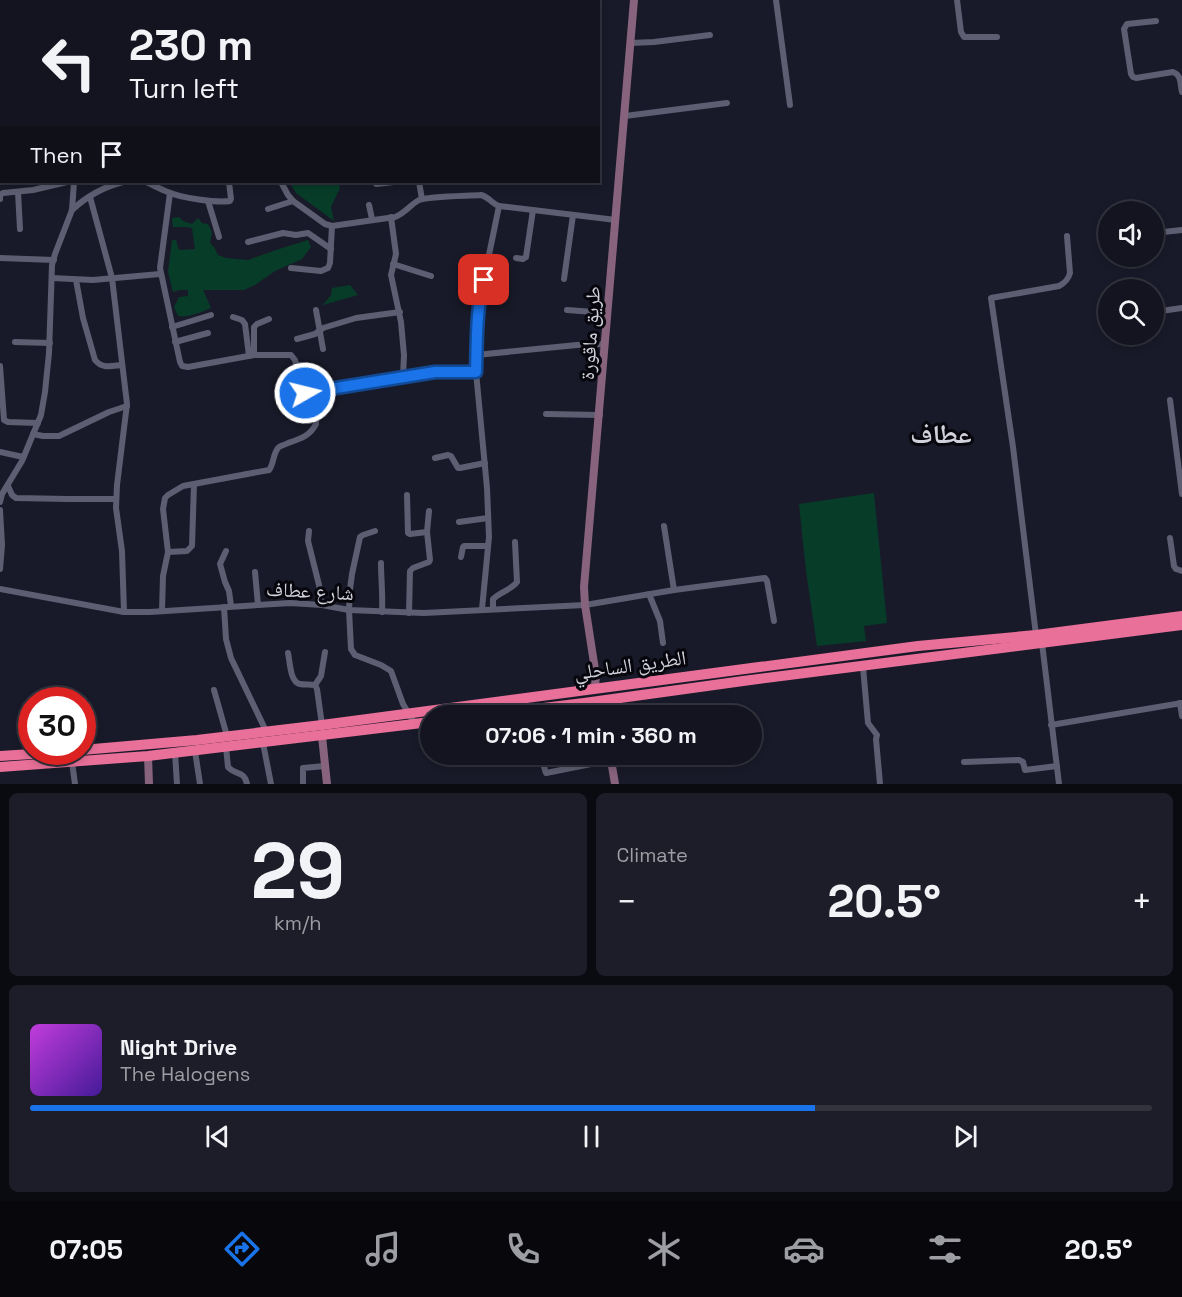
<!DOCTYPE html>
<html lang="en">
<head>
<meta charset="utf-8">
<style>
	body { margin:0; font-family:"Space Grotesk","Noto Naskh Arabic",sans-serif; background:#1c1d28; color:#f1f3f6; height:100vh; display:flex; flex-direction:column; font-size:22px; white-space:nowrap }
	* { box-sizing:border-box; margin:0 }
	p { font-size:20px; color:#9d9ea4 }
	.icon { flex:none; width:33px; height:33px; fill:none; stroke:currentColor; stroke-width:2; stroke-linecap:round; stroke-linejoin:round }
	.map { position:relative; height:784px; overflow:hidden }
	.panel { display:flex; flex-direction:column; gap:9px; padding:9px; background:#0a0b11; flex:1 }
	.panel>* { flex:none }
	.banner { position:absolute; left:0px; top:0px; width:600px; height:183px; box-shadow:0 3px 9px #0003,0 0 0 2px #32333d; background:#13141f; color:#f1f3f6; overflow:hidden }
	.controls { position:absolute; left:1098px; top:201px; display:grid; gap:12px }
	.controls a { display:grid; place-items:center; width:66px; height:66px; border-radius:50%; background:#13141f; box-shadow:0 3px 9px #0003,0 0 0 2px #32333d; font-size:30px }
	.speed { position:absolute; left:18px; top:687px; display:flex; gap:12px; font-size:30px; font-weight:700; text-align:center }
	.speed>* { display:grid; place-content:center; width:78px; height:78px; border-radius:50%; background:#13141f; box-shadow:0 3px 9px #0003,0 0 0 2px #32333d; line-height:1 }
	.speed .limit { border:9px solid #d22; background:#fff; color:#111 }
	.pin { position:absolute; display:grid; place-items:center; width:51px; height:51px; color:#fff; margin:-26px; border-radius:12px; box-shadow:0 3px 9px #0006 }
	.me { position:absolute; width:66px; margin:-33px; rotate:82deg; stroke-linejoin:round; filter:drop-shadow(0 0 4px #0008) }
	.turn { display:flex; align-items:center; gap:21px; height:126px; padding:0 30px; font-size:27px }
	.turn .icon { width:78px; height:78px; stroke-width:2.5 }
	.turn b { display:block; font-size:42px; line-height:51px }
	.then { display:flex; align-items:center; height:57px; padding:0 30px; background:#0003; gap:12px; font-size:22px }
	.big { font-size:45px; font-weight:700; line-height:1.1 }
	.panel .widget { flex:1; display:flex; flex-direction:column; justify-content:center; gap:9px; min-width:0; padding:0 21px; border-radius:9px; background:#1c1d28 }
	.panel .dial { align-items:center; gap:0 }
	.dial b { font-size:78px; line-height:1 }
	.song { display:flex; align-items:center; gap:18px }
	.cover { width:72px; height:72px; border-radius:9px; background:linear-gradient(135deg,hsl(290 70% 55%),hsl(260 70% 35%)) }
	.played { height:6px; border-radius:3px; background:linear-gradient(90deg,#1a73e8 70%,#32333d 70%) }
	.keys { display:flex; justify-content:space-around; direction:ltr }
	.heat { display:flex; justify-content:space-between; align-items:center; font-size:33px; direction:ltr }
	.panel .tiles { flex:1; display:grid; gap:9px; grid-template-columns:1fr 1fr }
	.widget:last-child { grid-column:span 2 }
	.trip { position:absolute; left:420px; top:705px; width:342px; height:60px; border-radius:30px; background:#13141f; box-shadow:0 3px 9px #0003,0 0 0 2px #32333d; font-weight:700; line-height:60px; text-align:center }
	.menu { display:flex; height:96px; justify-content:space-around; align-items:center; background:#08080c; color:#9d9ea4 }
	.menu .icon { width:42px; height:42px }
	.menu .selected { color:#1a73e8 }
	.menu b { font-size:27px; color:#f1f3f6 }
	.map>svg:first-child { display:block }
	.green { fill:#073c29 }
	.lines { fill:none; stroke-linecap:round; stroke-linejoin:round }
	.street { stroke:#5d5e71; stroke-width:6 }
	.secondary { stroke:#87637d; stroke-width:8 }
	.highway { stroke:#e97099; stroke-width:10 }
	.route-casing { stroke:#114b97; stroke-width:15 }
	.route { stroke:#1a73e8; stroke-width:10 }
	.labels { text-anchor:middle; stroke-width:6; stroke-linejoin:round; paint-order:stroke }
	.street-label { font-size:20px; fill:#d0d1db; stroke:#06060c }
	.district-label { font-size:26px; font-weight:bold; fill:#d0d1db; stroke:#06060c }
</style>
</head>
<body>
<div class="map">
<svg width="1182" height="784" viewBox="0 0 1182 784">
	<rect width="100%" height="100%" fill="#191a29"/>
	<g class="green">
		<polygon points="453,0 549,0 550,1 452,1"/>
		<polygon points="290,182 328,182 329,185 338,182 340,188 331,207 334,221 296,193 290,183"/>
		<path d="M179,217L183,221L192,224L198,218L202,223L208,224L212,232L210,243L214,247L218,255L226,258L248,260L279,249L308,240L311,247L302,259L275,271L255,285L244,290H203L211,308C202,312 187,318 178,316L174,307L179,297L188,296V290H180L173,292L168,272L172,240H176L179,250L195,249L192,228L187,227H173L172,218Z"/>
		<polygon points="350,285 358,295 323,305 331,295 332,288"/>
		<polygon points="874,493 887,623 864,626 866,641 817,646 806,571 799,504"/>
	</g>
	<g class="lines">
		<g class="street">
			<polyline points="55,0 55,2"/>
			<polyline points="109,0 109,2"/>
			<polyline points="147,0 147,2"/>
			<polyline points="184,0 185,2"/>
			<polyline points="265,0 266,2"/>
			<polyline points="395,0 395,2"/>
			<polyline points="776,0 790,105"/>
			<polyline points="957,0 961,32 964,37 997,37"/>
			<polyline points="199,2 199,0"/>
			<polyline points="239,2 250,0"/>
			<path d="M1156,21L1127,24L1124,29L1131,74L1133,77L1136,78L1173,72C1182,75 1180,85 1182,92"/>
			<polyline points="0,26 2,26"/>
			<polyline points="631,43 654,42 710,35"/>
			<polyline points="625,116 727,103"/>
			<path d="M146,182C153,185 160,189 168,192C181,198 216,203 230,201L231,199L229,182"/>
			<path d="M281,182L288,195L293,201L325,224L332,226L395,217C405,213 410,205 419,200C429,196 467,196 481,195C489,197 492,204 499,206L616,220"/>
			<polyline points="419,182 422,199"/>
			<polyline points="376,184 394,182"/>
			<polyline points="18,192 20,229"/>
			<polyline points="170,193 160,268 180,362 182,366 188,367 254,355 291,355 295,360 302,390 307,393 428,373 476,372"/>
			<polyline points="90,197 112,278 127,404 117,485 116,508 122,551 124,612"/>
			<polyline points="0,199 0,195 3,193 33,190 67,182"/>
			<polyline points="208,201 219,237"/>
			<polyline points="369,205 372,219"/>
			<polyline points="268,209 293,201"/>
			<path d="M72,210C87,196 103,187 123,182"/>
			<polyline points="391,217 396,254 391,275 401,322 404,355 403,377"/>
			<polyline points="1154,233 1182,230"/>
			<polyline points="248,242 283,233 296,235 308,233 331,249"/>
			<polyline points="0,258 54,260"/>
			<polyline points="516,258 523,259 526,257 533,210"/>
			<polyline points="393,264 431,276"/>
			<polyline points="291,268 321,271 328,268 330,263 332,226"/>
			<polyline points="52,278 93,280 160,274"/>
			<polyline points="564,279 573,215"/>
			<path d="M76,280L83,318L95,360C102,369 111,366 122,365"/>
			<polyline points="316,310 323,349"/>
			<polyline points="567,310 607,313"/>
			<polyline points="1154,312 1182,308"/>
			<polyline points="233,317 242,320 245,324 249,356"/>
			<polyline points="172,327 211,315"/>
			<polyline points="297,339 315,334 323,328 356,318 400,312"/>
			<polyline points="15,342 50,343"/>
			<polyline points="175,342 208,333"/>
			<polyline points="254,355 254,327 257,324 269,319"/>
			<polyline points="476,355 577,345 605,344"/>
			<polyline points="0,366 4,420 8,422 38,423"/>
			<polyline points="1170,400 1182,494"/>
			<polyline points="546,414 600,415"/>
			<polyline points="33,434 43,436 59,436 109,412 127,406"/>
			<polyline points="0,452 23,457"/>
			<polyline points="435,458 448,455 451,456 458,468 460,468 485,463"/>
			<polyline points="8,486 12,495 16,498 67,499 116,499"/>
			<polyline points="407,495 408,533 410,534 427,532"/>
			<polyline points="0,502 2,494 22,461 41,415 45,392 49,353 52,265 55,254 72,210 74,182"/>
			<polyline points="0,510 2,545 0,569"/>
			<polyline points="459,522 488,518"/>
			<polyline points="664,526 674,590"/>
			<polyline points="309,531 308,541 319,585 322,605"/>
			<polyline points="375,531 363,535 360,537 352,574 350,589 349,610 351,649 355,655 381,665 391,671 403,704 415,724"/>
			<polyline points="1170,538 1174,566 1176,569 1182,571"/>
			<polyline points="226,551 220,564 225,582 229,591 231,606"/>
			<polyline points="168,552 187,551 192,546 194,484"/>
			<polyline points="461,557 463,547 464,546 488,546"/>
			<path d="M381,563C381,579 383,595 382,612"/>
			<polyline points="255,572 258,605"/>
			<polyline points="0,589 124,612 150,612 290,603 322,605 349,610 424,613 585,605 674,590 765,578 767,581 774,621"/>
			<polyline points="649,594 660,621 663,643"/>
			<polyline points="224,607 226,639 231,658 266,731"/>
			<path d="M493,608V599C500,592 511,590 517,582L515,542"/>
			<polyline points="482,609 489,537 487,488 476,372 477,325 481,294 499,206"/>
			<path d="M162,611L163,576L168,552L163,509L165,498L168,495L183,486L269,470C274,464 273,452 279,447C280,446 287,444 288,443C300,439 310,436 316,424V392"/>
			<polyline points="409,613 410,571 413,568 429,562 430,560 427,532 429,511"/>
			<path d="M1036,635L1013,447L991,298L1059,286C1065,283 1068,280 1070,273L1067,236"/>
			<polyline points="1042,643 1059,784"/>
			<path d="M288,653C290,662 290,682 300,684C305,685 310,684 315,685L317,689L322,725"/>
			<polyline points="863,667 868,723 877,735 876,739 880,784"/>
			<polyline points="315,685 321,676 325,652"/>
			<polyline points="214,690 227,736"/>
			<polyline points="1180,703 1182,716"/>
			<polyline points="1051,725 1182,703"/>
			<polyline points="263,743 271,784"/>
			<path d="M226,747L228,767C236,776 244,770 247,784"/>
			<polyline points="195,751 200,784"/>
			<polyline points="175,753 177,784"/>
			<polyline points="540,754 546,773 611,760"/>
			<polyline points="72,762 75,784"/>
			<polyline points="964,762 1019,760 1023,762 1025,770 1057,766"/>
			<polyline points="303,784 303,768 325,766"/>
		</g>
		<g class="secondary">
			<polyline points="592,688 595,685 596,676 585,605 584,587 634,0"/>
			<polyline points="584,703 593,709 599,716"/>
			<path d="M605,716C607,708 608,703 615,699"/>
			<polyline points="322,736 327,784"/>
			<polyline points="610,754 615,784"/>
			<polyline points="148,756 149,784"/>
		</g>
		<g class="highway">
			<polyline points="477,716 584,703 743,681 1182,625"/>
			<polyline points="82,750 197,740 322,725 918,646 1036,635 1182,616"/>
			<polyline points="0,756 64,752"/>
			<polyline points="0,767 148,756 430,722"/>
		</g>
	</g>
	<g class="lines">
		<defs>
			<path id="route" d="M305,393L435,372H476C477,341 476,310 484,280"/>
		</defs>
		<use href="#route" class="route-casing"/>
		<use href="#route" class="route"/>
	</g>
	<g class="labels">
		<g class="street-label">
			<text transform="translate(590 333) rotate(-86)" y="7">طريق ماقورة</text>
			<text transform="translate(310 591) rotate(3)" y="7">شارع عطاف</text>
			<text transform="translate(630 665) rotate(-8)" y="7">الطريق الساحلي</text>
		</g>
		<g class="district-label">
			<text x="941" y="443">عطاف</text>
		</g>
	</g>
</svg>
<div class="controls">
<a><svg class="icon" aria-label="sound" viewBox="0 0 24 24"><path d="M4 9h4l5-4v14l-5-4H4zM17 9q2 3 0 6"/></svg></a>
<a><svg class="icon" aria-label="search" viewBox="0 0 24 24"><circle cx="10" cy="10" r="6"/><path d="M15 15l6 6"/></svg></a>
</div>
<div class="speed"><div class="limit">30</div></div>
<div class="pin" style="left:484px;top:280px;background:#d93025"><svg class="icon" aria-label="arrive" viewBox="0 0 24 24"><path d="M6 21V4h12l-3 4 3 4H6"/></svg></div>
<svg class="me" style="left:305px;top:393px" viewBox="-20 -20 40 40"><circle r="17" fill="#1a73e8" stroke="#fff" stroke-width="3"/><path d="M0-11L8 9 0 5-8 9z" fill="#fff"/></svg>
<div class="trip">07:06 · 1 min · 360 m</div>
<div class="banner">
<div class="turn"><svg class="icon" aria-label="left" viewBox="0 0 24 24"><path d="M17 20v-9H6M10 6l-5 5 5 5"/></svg><div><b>230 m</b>Turn left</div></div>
<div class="then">Then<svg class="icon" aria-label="arrive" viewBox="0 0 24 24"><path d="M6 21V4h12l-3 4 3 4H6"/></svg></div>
</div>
</div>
<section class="panel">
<div class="tiles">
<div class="widget dial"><b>29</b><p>km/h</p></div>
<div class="widget"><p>Climate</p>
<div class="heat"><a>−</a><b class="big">20.5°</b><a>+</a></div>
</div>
<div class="widget">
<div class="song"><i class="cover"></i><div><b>Night Drive</b><p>The Halogens</p></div></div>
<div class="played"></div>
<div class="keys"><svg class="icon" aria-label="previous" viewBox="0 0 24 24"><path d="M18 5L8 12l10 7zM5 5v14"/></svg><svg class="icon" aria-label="pause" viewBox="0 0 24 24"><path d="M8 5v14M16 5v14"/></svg><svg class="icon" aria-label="next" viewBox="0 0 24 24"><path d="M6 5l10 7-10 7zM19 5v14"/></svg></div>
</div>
</div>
</section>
<nav class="menu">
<b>07:05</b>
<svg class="icon selected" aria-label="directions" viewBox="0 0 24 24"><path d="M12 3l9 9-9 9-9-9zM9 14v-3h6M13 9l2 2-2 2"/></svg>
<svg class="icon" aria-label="music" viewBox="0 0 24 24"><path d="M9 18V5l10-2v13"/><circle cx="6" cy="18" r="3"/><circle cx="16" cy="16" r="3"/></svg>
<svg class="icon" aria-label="phone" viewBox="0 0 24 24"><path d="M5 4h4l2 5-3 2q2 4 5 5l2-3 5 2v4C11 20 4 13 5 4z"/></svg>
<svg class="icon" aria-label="climate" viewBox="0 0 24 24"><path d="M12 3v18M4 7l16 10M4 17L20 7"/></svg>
<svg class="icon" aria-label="car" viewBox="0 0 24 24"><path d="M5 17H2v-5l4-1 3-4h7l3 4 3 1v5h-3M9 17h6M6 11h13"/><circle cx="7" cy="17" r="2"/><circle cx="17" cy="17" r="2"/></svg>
<svg class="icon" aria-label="filters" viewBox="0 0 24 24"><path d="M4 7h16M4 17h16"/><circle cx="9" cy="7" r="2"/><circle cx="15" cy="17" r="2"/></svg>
<b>20.5°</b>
</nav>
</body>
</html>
